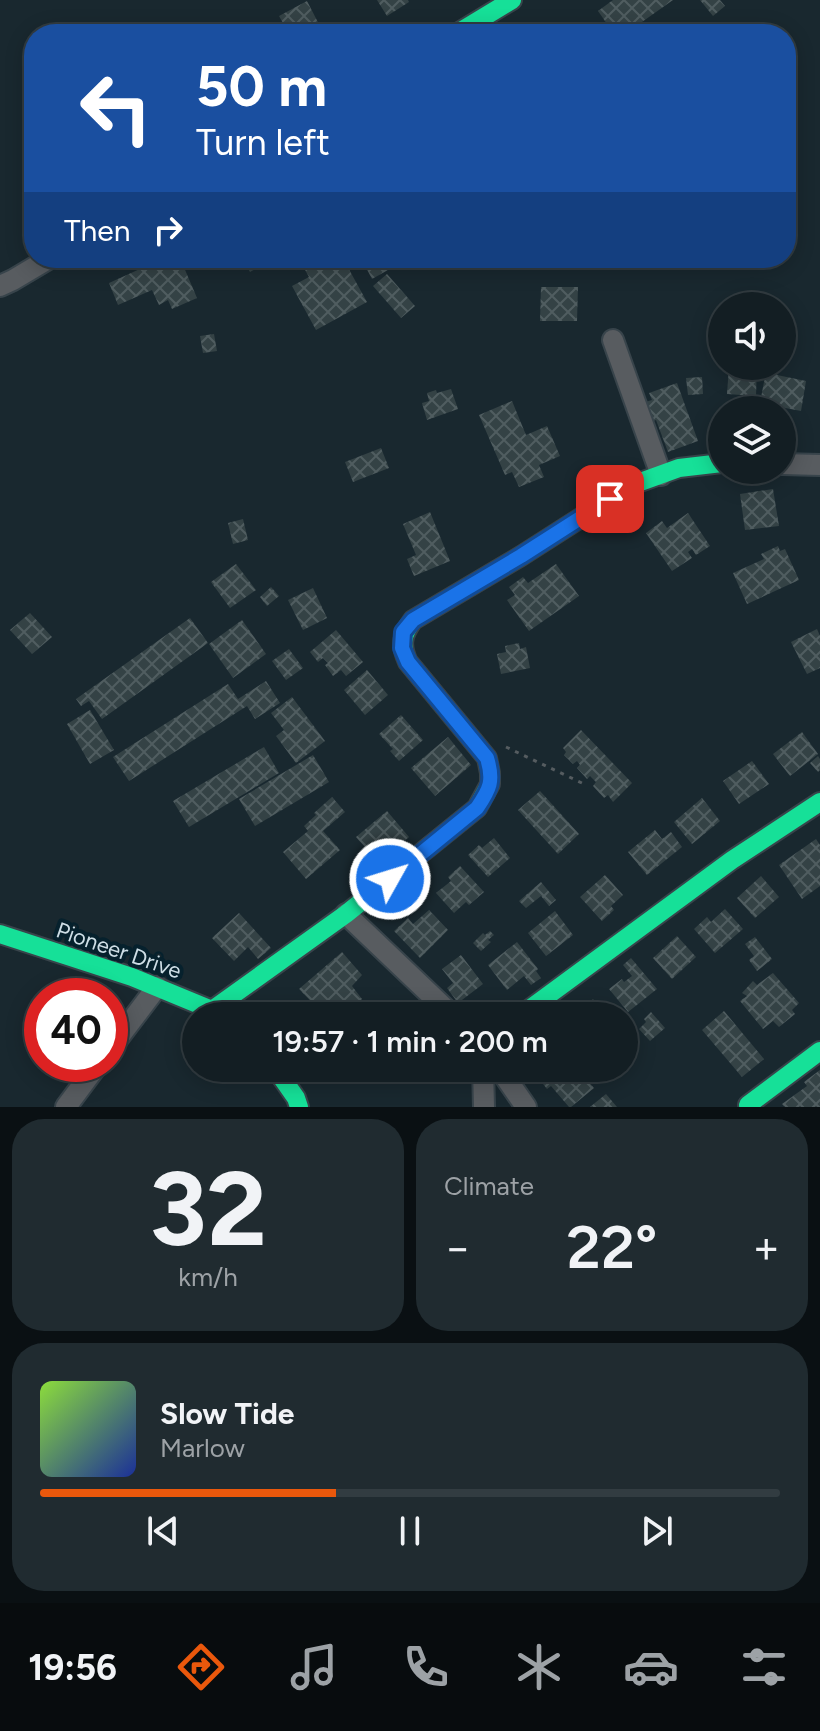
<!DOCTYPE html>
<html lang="en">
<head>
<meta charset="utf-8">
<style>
	body { margin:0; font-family:Figtree,sans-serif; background:#202b30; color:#f1f3f6; height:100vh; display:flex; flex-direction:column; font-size:30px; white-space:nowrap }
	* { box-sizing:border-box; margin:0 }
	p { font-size:26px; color:#9da2a6 }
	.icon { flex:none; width:44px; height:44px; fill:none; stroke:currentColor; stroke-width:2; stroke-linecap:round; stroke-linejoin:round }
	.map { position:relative; height:1107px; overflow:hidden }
	.details { display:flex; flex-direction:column; gap:12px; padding:12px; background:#0a1013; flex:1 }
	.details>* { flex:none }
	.banner { position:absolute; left:24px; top:24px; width:772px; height:244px; border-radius:32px; box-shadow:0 4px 20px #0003,0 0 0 2px #323c41; background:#1a4fa0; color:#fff; overflow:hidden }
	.fabs { position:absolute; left:708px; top:292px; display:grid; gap:16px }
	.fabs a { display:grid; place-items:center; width:88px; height:88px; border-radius:50%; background:#131e23; box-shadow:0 4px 20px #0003,0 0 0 2px #323c41; font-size:40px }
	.speed { position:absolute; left:24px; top:978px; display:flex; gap:16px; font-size:40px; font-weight:700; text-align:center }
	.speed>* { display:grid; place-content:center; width:104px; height:104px; border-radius:50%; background:#131e23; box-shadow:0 4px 20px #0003,0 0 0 2px #323c41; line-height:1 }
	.speed .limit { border:12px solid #d22; background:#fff; color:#111 }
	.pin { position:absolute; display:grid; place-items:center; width:68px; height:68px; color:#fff; margin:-34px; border-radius:16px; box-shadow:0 4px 12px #0006 }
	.me { position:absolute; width:88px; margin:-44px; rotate:51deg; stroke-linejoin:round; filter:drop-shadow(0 0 6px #0008) }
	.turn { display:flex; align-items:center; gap:28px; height:168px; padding:0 40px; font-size:36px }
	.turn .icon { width:104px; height:104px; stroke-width:2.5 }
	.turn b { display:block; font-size:56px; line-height:68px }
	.then { display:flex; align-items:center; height:76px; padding:0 40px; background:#0003; gap:16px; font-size:30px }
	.big { font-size:60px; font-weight:600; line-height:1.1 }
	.details .tile { flex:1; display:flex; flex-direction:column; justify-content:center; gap:12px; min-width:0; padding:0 28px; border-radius:32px; background:#202b30 }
	.details .dial { align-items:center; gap:0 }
	.dial b { font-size:104px; line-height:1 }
	.song { display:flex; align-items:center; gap:24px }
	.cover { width:96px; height:96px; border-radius:12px; background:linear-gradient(135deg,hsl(90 70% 55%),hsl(230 70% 35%)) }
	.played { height:8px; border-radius:4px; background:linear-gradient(90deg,#ea580c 40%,#323c41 40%) }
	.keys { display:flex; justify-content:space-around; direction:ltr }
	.heat { display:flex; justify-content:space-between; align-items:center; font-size:44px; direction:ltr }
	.details .tiles { flex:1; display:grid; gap:12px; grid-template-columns:1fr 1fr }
	.tile:last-child { grid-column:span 2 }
	.trip { position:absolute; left:182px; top:1002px; width:456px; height:80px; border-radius:40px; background:#131e23; box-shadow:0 4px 20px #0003,0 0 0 2px #323c41; font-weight:600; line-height:80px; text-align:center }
	.tab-bar { display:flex; height:128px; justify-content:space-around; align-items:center; background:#080c0e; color:#9da2a6 }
	.tab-bar .icon { width:56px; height:56px }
	.tab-bar .current { color:#ea580c }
	.tab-bar b { font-size:36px; color:#f1f3f6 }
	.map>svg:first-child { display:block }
	.building { fill:url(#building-cross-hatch) }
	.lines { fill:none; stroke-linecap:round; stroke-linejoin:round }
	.street-casing { stroke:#38444b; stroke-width:24 }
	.fast-casing { stroke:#38444b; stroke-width:22 }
	.path { stroke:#555c60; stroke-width:3; stroke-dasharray:4 6; stroke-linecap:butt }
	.street { stroke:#585c60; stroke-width:20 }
	.fast { stroke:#16e098; stroke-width:18 }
	.route-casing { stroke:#114b97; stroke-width:20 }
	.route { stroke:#1a73e8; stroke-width:14 }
	.labels { text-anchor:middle; stroke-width:8; stroke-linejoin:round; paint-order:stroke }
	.street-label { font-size:22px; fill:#cedee6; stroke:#06212d }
</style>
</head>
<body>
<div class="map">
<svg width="820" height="1107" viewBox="0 0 820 1107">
	<defs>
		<pattern id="building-cross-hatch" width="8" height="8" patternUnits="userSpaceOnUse" patternTransform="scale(2)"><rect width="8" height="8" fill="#344245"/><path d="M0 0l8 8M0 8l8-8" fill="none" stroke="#505d60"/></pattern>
	</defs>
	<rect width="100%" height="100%" fill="#19282f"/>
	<g class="building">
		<polygon points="377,0 408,0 409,2 387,16"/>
		<polygon points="613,0 673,0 625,34 614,34 598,11"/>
		<polygon points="700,0 720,0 725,6 713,16"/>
		<polygon points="307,1 324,34 267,34 284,25 279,16"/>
		<polygon points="137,258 180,258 197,298 172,309 168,300 159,305 152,290 118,305 109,283 142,268"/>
		<polygon points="242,258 274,258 250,272"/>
		<polygon points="323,258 329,258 336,270 346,264 367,302 316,330 292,286 309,277 304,268"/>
		<polygon points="361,258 402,258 404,261 372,279"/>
		<polygon points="387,274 415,306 401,318 373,286"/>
		<polygon points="541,287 578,287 577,321 540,321"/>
		<polygon points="214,334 217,351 203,353 200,336"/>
		<polygon points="729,366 757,366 756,396 727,394"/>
		<polygon points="767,366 779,366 777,375 806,381 801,411 760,403"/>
		<polygon points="702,377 703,394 688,395 686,378"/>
		<polygon points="677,383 698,441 668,452 656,420 649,423 642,403 652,400 649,393"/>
		<polygon points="451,389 458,409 427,420 422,403 429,401 427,393 436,390 437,393"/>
		<polygon points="512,401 526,435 547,426 560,456 539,465 544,477 519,487 512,472 505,475 479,415"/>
		<polygon points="381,448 389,468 353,482 345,462"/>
		<polygon points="773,489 779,526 745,530 740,494"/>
		<polygon points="430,512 450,561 414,576 407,559 416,555 403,524"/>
		<polygon points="688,513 710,546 696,555 692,549 688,552 692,558 672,571 646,533 662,521 667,528"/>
		<polygon points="243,519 248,540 233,544 228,523"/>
		<polygon points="778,546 780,551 785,549 799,580 747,604 733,573 764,559 761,554"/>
		<polygon points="236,564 256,590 230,608 211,582"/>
		<polygon points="556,564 579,596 529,631 507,600 515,595 509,587 523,577 528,583"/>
		<polygon points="271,587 279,596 267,606 260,597"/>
		<polygon points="313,588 327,618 303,630 288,600"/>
		<polygon points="30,613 52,637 32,654 10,630"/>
		<polygon points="190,618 208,643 102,719 89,701 81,706 76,699"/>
		<polygon points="242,620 266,654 233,678 209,644"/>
		<polygon points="817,629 820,636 820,668 807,674 791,642"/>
		<polygon points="336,630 363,662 346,676 341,670 333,676 325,665 328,663 323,658 318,662 310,652"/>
		<polygon points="519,643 520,649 526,647 530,668 501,674 497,654 506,652 505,646"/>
		<polygon points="289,649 303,668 286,680 272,661"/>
		<polygon points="367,670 388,695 365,715 344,690"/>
		<polygon points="266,681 280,703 255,719 247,706 129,781 113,757 228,684 238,699"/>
		<polygon points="292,697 325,741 296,763 276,736 284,730 271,713"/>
		<polygon points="90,710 114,750 90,764 67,724"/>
		<polygon points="401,715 423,740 399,761 390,751 393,749 379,734"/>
		<polygon points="581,730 632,783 613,802 608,795 604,798 593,786 596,782 590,776 587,779 577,768 580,765 577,761 573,764 564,755 566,752 563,748"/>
		<polygon points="802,732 818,754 790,776 773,754"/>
		<polygon points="448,737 471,765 435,796 411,768"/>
		<polygon points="264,747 279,773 189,827 173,801"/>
		<polygon points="313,755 329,782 255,826 239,799"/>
		<polygon points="818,756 820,759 820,770 818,772 810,763"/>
		<polygon points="752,761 769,784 739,804 723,781"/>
		<polygon points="540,791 579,834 558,854 518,810"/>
		<polygon points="332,797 345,812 323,831 340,850 306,879 283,852 308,831 304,826 316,815 314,813"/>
		<polygon points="702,798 720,821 692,844 674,822"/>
		<polygon points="387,811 409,837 379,863 356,837"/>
		<polygon points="655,830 662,839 671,832 682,847 647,875 628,852"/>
		<polygon points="494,838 510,858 488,877 468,855 479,845 482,848"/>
		<polygon points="816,839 820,845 820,886 802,899 779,865"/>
		<polygon points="460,866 484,892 469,905 466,902 454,913 436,893 451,881 448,877"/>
		<polygon points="605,875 623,895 611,906 614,910 602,921 580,897"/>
		<polygon points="761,876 779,897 755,918 737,898"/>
		<polygon points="541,882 556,900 549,906 541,896 526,908 519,901"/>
		<polygon points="725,909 743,929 715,953 694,929 707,917 711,922"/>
		<polygon points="429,910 448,930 420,958 394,931 408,918 413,924"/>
		<polygon points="555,911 573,935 546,956 528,933"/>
		<polygon points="239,913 271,948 258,959 248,947 234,961 212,938"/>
		<polygon points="490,931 494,935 488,940 491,942 481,951 473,943 483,933 485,935"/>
		<polygon points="677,936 696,957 672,979 653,958"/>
		<polygon points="755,937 772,959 757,971 749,960 754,956 745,944"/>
		<polygon points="517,942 538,969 536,971 541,978 531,985 524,976 507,990 488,965"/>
		<polygon points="342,952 362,975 352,986 362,999 356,1005 366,1016 325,1016 299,989"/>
		<polygon points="461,955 483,984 458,1003 447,988 453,983 442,969"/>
		<polygon points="631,958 657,989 628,1012 609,989 622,979 624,982 632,976 623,965"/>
		<polygon points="773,973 799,1003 792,1010 795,1014 779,1027 773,1021 763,1029 740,1001 747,996 742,993 753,981 757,985"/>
		<polygon points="593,999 608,1016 573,1016"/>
		<polygon points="724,1011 764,1059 742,1077 702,1030"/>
		<polygon points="651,1012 665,1028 650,1041 639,1029 646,1022 644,1019"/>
		<polygon points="307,1068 333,1068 316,1081"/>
		<polygon points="383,1068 399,1068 390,1076"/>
		<polygon points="545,1068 577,1068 594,1088 571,1107 569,1107 551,1086 547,1089 536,1075"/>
		<polygon points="581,1068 592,1068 598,1075 591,1080"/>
		<polygon points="820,1070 820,1107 785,1107 782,1104 807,1086 804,1082"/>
		<polygon points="606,1094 617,1107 590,1107"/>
	</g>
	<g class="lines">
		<defs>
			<g id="street">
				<polyline points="0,286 13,280 50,258"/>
				<polyline points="613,340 661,475"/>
				<polyline points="782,464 820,465"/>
				<polyline points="346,914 453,1016"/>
				<polyline points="110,1049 157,987"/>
				<polyline points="483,1068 484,1107"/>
				<polyline points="499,1068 526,1107"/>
				<polyline points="66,1107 98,1064"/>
			</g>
			<g id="fast">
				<polyline points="456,34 512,0"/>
				<polyline points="0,934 132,977 212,1010 220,1016"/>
				<path d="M212,1010L346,914L477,808L490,784V773L487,758L408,662C400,645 402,635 413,620L521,556L632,485L679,468L722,463"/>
				<polyline points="520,1016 732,860 820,802"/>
				<polyline points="275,1068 296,1098 299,1107"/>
				<polyline points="748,1105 820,1051"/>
			</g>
		</defs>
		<use href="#street" class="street-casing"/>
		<use href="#fast" class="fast-casing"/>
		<polyline class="path" points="506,747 584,784"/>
		<use href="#street" class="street"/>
		<use href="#fast" class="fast"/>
	</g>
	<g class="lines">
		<defs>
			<path id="route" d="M390,879L477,808C490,789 494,781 487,758L408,662L402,648L403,632L413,620L521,556L610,499"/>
		</defs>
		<use href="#route" class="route-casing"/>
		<use href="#route" class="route"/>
	</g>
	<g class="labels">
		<g class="street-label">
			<text transform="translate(119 950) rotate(19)" y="8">Pioneer Drive</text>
		</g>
	</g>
</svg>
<div class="fabs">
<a><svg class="icon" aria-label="sound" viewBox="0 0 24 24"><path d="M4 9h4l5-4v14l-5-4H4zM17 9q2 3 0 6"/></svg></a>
<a><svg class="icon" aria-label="layers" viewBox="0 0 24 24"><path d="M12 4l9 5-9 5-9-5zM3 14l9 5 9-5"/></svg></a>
</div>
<div class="speed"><div class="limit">40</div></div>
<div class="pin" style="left:610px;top:499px;background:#d93025"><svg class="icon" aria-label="arrive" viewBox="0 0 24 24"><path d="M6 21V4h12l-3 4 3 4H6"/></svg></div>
<svg class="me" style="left:390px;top:879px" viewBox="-20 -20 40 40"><circle r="17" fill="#1a73e8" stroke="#fff" stroke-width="3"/><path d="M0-11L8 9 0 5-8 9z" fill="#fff"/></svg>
<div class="trip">19:57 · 1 min · 200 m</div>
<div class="banner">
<div class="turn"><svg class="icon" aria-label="left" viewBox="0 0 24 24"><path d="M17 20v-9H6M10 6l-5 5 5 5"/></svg><div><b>50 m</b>Turn left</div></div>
<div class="then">Then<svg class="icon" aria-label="right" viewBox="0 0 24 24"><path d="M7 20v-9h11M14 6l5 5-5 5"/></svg></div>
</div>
</div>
<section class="details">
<div class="tiles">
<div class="tile dial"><b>32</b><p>km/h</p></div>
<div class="tile"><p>Climate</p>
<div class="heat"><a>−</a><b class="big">22°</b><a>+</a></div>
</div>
<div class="tile">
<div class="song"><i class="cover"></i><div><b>Slow Tide</b><p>Marlow</p></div></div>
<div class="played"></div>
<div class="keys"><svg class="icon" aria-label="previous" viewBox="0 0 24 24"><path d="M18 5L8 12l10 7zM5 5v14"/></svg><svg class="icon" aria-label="pause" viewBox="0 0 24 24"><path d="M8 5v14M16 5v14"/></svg><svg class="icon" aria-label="next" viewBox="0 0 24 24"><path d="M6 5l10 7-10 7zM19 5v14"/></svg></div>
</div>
</div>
</section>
<nav class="tab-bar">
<b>19:56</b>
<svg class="icon current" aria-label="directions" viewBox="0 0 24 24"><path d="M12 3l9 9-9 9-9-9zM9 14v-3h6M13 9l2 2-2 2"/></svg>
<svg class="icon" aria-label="music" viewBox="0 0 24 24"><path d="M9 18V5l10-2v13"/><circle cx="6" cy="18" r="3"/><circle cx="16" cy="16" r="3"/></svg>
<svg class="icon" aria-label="phone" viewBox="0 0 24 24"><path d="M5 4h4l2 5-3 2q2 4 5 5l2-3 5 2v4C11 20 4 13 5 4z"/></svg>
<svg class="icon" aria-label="climate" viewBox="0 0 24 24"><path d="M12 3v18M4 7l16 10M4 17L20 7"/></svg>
<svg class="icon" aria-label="car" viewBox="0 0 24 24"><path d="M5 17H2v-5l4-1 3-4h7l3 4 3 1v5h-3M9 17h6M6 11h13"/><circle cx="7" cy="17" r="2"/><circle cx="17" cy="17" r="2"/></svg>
<svg class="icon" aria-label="filters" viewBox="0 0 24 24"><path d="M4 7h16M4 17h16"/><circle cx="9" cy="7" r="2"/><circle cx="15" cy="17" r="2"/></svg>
</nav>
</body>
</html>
